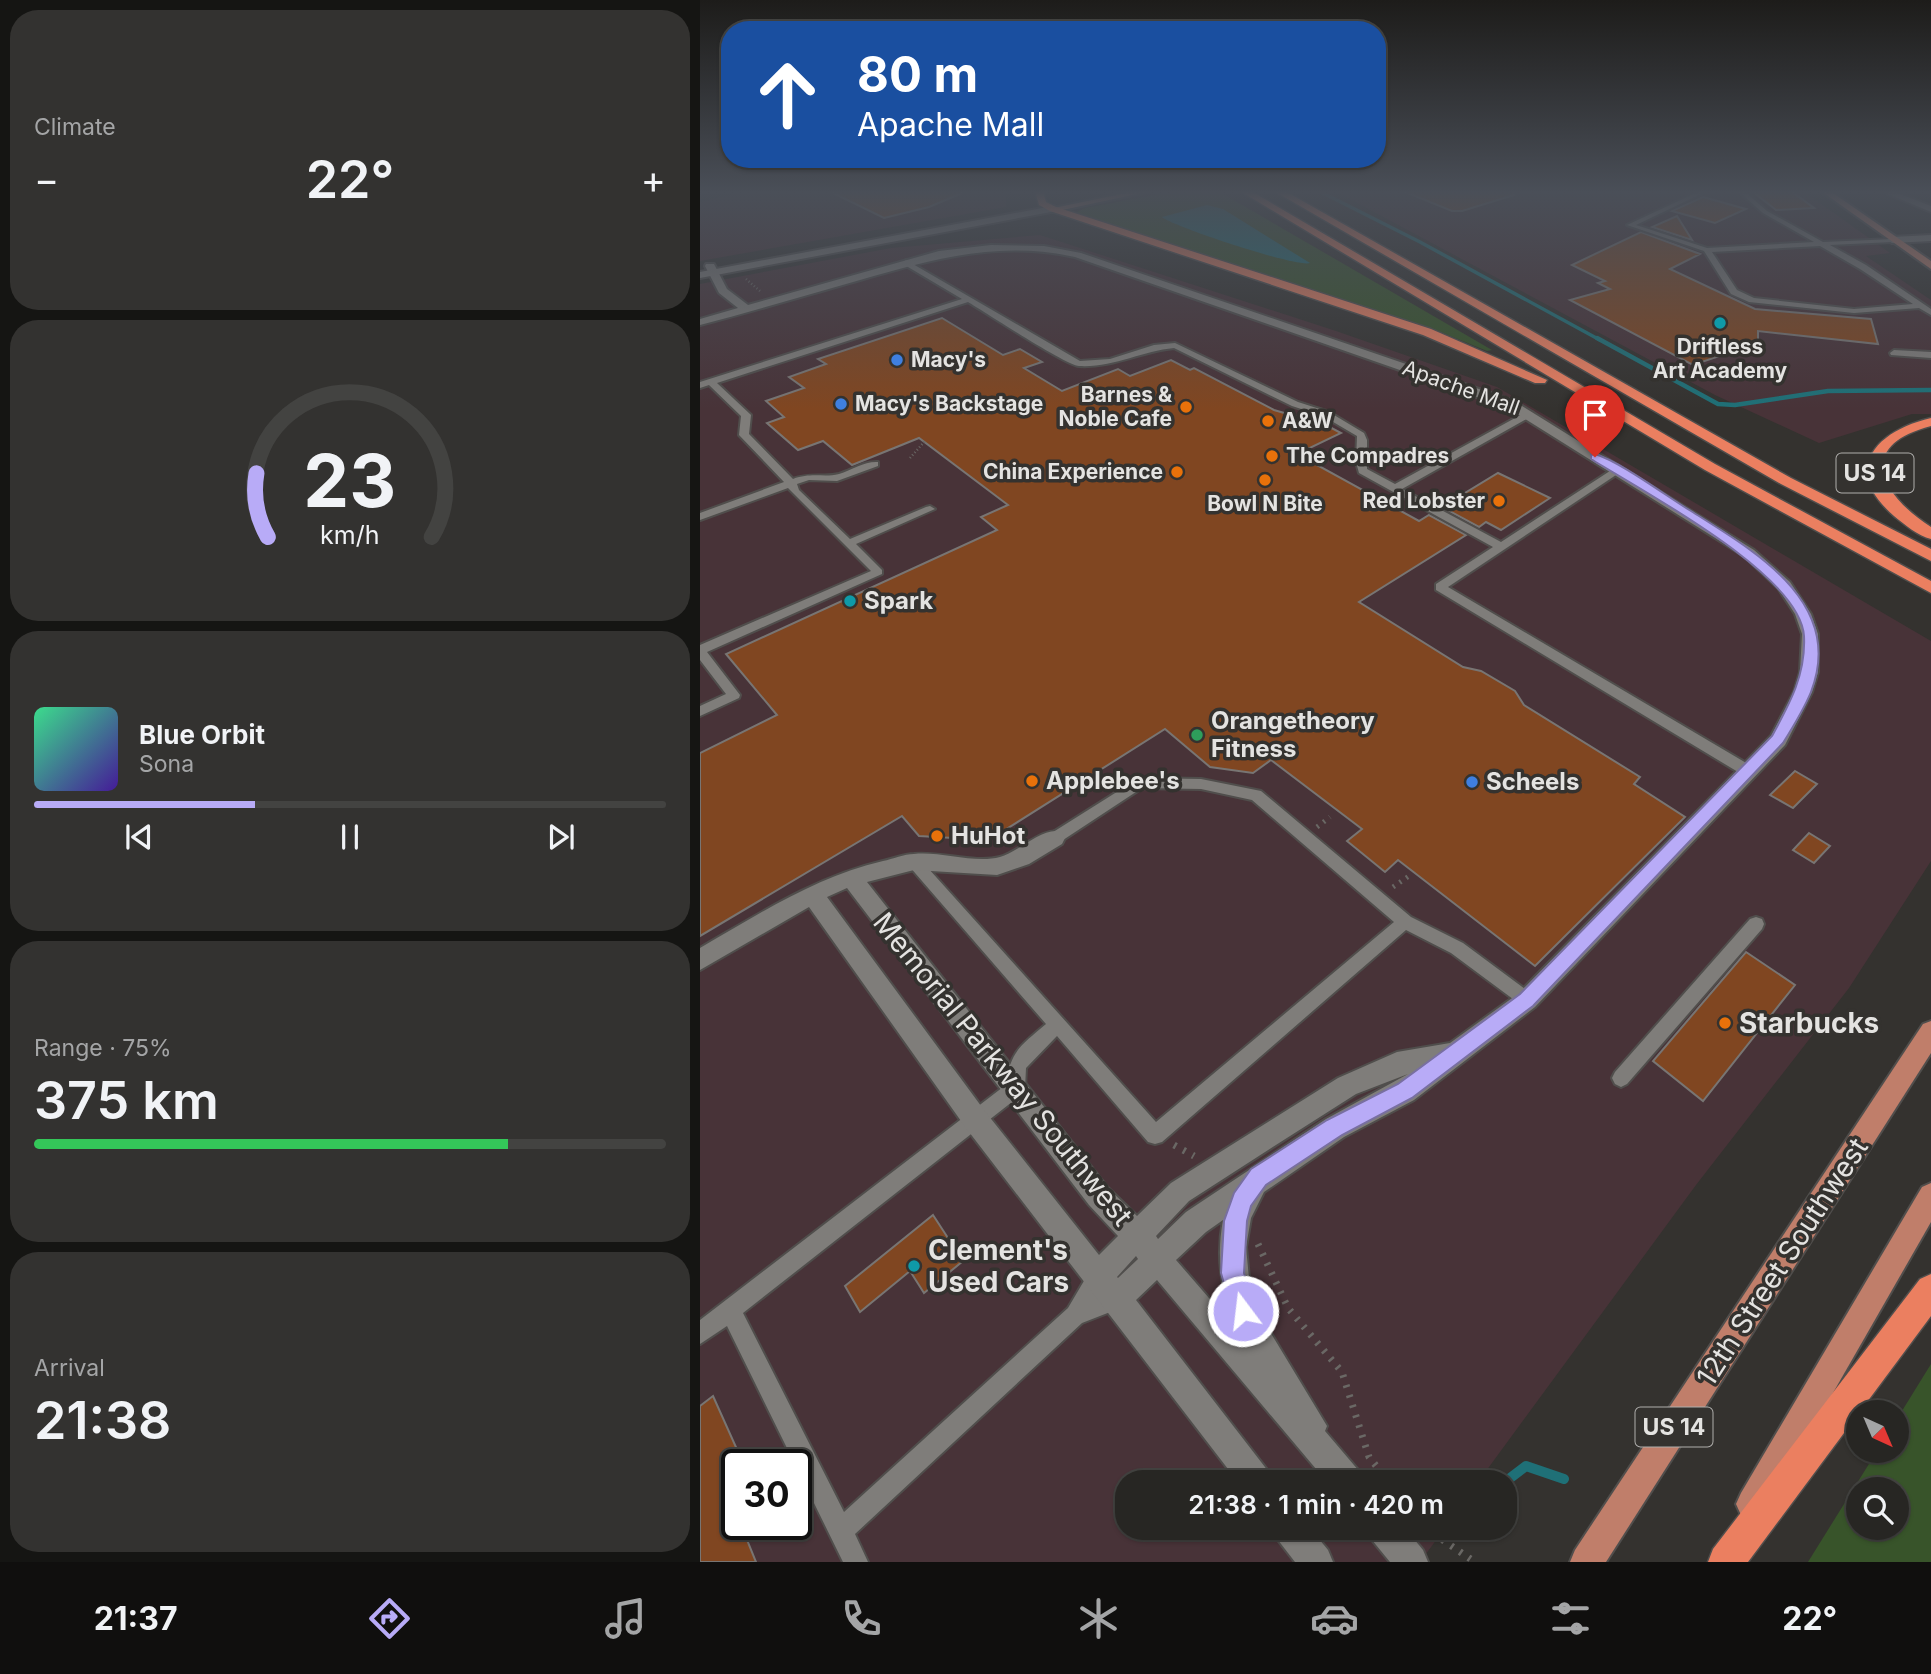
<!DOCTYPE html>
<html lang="en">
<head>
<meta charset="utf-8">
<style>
	body { margin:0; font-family:Inter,sans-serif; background:#333230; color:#f1f3f6; height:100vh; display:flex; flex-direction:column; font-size:26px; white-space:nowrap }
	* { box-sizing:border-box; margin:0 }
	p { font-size:23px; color:#a4a5a6 }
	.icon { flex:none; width:38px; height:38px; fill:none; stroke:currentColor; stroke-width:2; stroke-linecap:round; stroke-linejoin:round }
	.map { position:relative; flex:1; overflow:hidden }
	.side { display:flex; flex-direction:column; gap:10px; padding:10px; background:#151513; width:700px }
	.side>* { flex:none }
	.hud { position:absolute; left:21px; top:21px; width:665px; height:147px; border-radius:28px; box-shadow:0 2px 5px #0004,0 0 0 2px #434341; background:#1a4fa0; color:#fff; overflow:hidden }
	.needle { width:46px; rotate:136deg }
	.controls { position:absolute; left:1146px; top:1400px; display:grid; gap:14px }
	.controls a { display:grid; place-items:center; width:63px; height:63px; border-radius:50%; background:#272623; box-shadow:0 2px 5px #0004,0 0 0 2px #434341; font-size:35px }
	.speed { position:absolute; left:21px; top:1449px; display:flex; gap:14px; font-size:35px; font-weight:700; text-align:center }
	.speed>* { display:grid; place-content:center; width:91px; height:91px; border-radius:50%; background:#272623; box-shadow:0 2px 5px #0004,0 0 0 2px #434341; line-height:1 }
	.speed .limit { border:4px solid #111; border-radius:10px; background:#fff; color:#111 }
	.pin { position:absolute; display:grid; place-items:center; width:60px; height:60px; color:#fff; margin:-72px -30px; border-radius:50% 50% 50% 0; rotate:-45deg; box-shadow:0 0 7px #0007 }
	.pin .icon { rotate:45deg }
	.me { position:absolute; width:77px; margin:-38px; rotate:345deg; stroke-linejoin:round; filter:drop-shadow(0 0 5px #0008) }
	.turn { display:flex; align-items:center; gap:24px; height:147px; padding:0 21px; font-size:32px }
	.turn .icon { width:91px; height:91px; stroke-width:2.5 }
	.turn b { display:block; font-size:49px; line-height:60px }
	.big { font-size:52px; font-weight:600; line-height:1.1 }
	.side .widget { flex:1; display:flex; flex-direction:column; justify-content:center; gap:10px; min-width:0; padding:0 24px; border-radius:28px; background:#333230 }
	.side .dial { align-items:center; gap:0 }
	.dial svg { height:182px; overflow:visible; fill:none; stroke:#434341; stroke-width:7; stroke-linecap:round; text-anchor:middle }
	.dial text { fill:#f1f3f6; stroke:none }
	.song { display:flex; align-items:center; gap:21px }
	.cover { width:84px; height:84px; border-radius:10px; background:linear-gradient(135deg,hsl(150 70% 55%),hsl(260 70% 35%)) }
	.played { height:7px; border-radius:4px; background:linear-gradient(90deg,#b8abf7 35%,#434341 35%) }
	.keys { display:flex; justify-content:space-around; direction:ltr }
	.heat { display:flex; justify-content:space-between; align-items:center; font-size:38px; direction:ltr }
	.charge { height:10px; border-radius:5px; background:linear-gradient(90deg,#34c759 75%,#434341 0) }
	.trip { position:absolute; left:415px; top:1470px; width:402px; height:70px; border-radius:28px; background:#272623; box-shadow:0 2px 5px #0004,0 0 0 2px #434341; font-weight:600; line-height:70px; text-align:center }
	.menu { display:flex; height:112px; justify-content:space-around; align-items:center; background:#100f0e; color:#a4a5a6 }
	.menu .icon { width:49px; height:49px }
	.menu .current { color:#b8abf7 }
	.menu b { font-size:32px; color:#f1f3f6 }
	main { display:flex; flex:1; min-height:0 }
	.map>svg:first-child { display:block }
	.commercial { fill:#483338; fill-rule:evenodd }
	.green { fill:#38542a; fill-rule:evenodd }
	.water { fill:#1f7077 }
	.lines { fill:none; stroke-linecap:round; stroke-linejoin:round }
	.stream-far2 { stroke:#1f7077; stroke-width:3.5 }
	.stream-far1 { stroke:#1f7077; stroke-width:4.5 }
	.stream { stroke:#1f7077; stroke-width:10 }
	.building { fill:#804621; stroke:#787573; stroke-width:2 }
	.service-casing { stroke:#504e4c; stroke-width:4 }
	.minor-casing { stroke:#504e4c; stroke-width:4 }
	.tertiary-casing { stroke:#504e4c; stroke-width:4 }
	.secondary-casing { stroke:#504e4c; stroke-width:4 }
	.primary-casing { stroke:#504e4c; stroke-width:4 }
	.motorway-casing { stroke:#504e4c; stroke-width:3 }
	.path-far2 { stroke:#6a6865; stroke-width:2.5; stroke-dasharray:1 2.5; stroke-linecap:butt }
	.path-far1 { stroke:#6a6865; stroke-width:5; stroke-dasharray:2 6; stroke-linecap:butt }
	.path { stroke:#6a6865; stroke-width:7; stroke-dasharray:2.5 8; stroke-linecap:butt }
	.service { fill:#7f7d7a; fill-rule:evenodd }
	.minor { fill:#7f7d7a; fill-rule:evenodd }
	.tertiary { fill:#7f7d7a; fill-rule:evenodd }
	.secondary { fill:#7f7d7a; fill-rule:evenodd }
	.primary { fill:#c07e6a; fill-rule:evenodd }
	.motorway { fill:#eb7f60; fill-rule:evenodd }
	.route { fill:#b8abf7; stroke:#786fa1; stroke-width:2 }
	.culture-dot { fill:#0f9aa8; stroke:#34322f; stroke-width:2.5 }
	.shop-dot { fill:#3f7fe0; stroke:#34322f; stroke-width:2.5 }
	.food-dot { fill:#e8710a; stroke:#34322f; stroke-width:2.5 }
	.leisure-dot { fill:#2e9e5b; stroke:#34322f; stroke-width:2.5 }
	.labels { text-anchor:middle; stroke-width:7; stroke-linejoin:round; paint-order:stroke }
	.far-poi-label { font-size:21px; font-weight:bold; fill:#e4e3e1; stroke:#34322f; text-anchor:start }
	.far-street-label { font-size:21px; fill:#e4e3e1; stroke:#34322f }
	.shield { fill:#34322f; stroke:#afaeac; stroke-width:2 }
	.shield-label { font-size:23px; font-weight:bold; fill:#e4e3e1 }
	.poi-label { font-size:24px; font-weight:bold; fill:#e4e3e1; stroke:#34322f; text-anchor:start }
	.near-poi-label { font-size:28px; font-weight:bold; fill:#e4e3e1; stroke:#34322f; text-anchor:start }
	.near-street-label { font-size:28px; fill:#e4e3e1; stroke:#34322f }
</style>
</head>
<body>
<main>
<section class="side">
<div class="widget"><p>Climate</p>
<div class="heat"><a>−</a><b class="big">22°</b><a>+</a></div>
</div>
<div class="widget dial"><svg viewBox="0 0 100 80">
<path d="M14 69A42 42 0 1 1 86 69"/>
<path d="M14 69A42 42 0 0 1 9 41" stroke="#b8abf7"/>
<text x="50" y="56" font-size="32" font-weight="700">23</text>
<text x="50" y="72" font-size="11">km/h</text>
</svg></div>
<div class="widget">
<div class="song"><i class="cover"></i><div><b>Blue Orbit</b><p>Sona</p></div></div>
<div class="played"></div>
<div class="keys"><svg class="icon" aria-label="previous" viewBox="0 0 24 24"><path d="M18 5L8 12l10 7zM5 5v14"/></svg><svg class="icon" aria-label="pause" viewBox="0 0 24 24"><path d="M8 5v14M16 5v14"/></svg><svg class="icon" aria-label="next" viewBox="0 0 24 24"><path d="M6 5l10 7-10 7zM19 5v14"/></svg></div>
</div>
<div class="widget"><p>Range · 75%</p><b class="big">375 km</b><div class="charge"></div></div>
<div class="widget"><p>Arrival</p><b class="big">21:38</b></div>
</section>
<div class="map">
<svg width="1231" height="1562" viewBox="0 0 1231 1562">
	<rect width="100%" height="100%" fill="#34322f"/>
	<g class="commercial">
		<polygon points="46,191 306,191 306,207 0,261 0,202"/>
		<polygon points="635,191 1103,191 1190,253 1166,256 1231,300 1231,414 1212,414 1119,443 1015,395"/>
		<path d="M340,235L636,331L797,387L1231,641V861L1149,988L996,1185L778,1482H427V1528H745L720,1562H0V284L191,248ZM37,1465H96V1524H37Z"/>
	</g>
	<g class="green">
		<polygon points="476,191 518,191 792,350 787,351 733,329 375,213 385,208"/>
		<path d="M1231,1364V1562H1108L1177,1451H1197V1419ZM1158,1489H1197V1528H1158Z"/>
	</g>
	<path class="water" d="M507,205L523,209L610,263C598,268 474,227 462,217Z"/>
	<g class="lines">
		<polyline class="stream-far2" points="619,191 720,242 900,340"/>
		<polyline class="stream-far1" points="897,338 1018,404 1035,405 1128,391 1231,390"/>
		<polyline class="stream" points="805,1482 826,1466 864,1479"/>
	</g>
	<g class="building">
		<polygon points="129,191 267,191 229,207 184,218"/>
		<polygon points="703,191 814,191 814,195 762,211 752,211"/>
		<polygon points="1052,191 1091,191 1114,208 1076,210"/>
		<polygon points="1003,197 1046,209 1015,223 972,211"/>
		<polygon points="977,216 992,240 952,227"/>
		<polygon points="941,232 1000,254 970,269 1055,309 1171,319 1178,344 1058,331 1058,343 993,365 870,300 910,289 898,283 905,281 872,265"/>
		<polygon points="242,318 303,355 320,349 342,362 324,368 362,391 418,369 430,376 471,360 490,370 494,368 574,410 598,417 609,416 641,433 597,454 719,521 729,515 766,535 659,602 763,667 781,671 815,691 824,705 940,777 934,784 985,817 835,966 698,860 685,872 647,841 662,829 571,760 553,773 510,767 465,729 289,840 219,836 202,816 0,936 0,753 77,715 26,654 297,530 281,517 308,505 219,438 152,465 123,441 98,450 67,423 84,417 66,401 104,388 89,377 126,364 118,359"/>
		<polygon points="798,473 850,498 801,530 786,522 779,527 742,507"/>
		<polygon points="1095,771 1117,784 1093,808 1070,795"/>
		<polygon points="1109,833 1130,846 1114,863 1093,850"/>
		<polygon points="1046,952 1095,985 1003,1101 953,1061"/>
		<polygon points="233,1215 263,1261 224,1293 210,1271 160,1312 145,1286"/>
		<polygon points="13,1396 44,1465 37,1465 37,1524 57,1524 45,1535 56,1562 0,1562 0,1406"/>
	</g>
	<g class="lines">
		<defs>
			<g id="service">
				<path d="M1000,191H1007L936,225L1007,248L1114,242L1063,213L1038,191H1044L1067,211L1123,242L1194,239L1192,242L1130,245L1166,265L1231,309V315L1219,308L1154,313L1049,302L1031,294L1004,251L927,225ZM1120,246L1160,269L1213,304L1154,309L1054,298L1037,290L1012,252Z"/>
				<path d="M206,260L380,361L410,359L454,345L475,343L598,402L629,412L664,433L667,440V469L695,484L826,412H832V416L702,489L801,542L913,469L922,471L748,587L1053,767L1055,771L1053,775H1043L736,590V584L793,547L659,473L656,462L657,436L623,416L592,406L474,348C442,351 412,368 379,366C367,366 285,312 268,302L17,383L51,415L49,434L93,479C112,472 124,478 139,474C152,470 165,461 178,462V466L137,481L109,480L97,484L99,490L150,539L226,507L230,506L235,509L156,544L182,570V574L7,652L40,695L39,698L0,716V706L26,694L0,660V645L171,571L88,488L0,520V513L84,482L39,435L41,416L9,385L0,388V382L262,299L203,264Z"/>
				<polygon points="1194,350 1231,352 1231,358 1191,355 1190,353"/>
				<path d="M439,778L501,779L561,791L711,917L763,943L833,995L835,1000L833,1005L827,1008L821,1005L751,953L706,930L462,1142L455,1144L448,1142L357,1036L326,1068L325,1088L322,1094L43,1313L144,1512L368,1308L391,1269L398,1266L405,1269L408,1276L398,1296L416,1290L423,1293L426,1300L423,1307L382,1323L155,1534L168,1562H143L27,1326L0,1344V1320L307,1084C309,1051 323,1044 346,1024L209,866L206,862L209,858L214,856L219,858L456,1122L694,922L552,800L501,789L442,788L360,842H350L348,838L350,834Z"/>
				<polygon points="1056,917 1062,919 1064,924 1062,929 927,1084 921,1087 915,1084 912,1078 915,1072 1050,919"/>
			</g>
			<g id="minor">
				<polygon points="1181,191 1192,191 1231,206 1231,212"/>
				<path d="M291,245L344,246L381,253L814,401L1054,550L1090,582L1111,614L1118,634V672L1112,692L1085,745L835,1007L714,1100L644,1137L564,1192L551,1218L546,1247L549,1278L569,1330L627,1426L625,1431L659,1471L664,1482H627L457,1280L436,1300L568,1471L573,1482H538L266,1128L109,907L0,970V948C59,914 115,877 183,861C193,859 204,854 214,854C240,851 275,864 300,857C319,852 343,826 362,832L365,838L362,844L329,864L297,875L214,870L167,882L407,1187L437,1216L471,1183L638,1078L697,1052L750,1043L819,993L1071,736L1094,692L1100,672L1102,634L1095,614L1078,588L1044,556L806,407L375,257C299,240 233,259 160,280C107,295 54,311 0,325V319L38,308L19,293L5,266L6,264H14L27,289L48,305L239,251ZM147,888L389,1205L418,1236L399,1255L284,1110L127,897ZM708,1074L626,1119L486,1212L458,1239L456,1236L489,1201L590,1136L656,1094ZM523,1220C515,1264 523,1295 541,1335L476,1260L506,1232ZM436,1256L438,1259L418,1278L417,1277Z"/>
				<polygon points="574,1528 610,1528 628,1550 633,1562 595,1562 578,1540"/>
				<polygon points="668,1528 705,1528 723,1550 728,1562 690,1562 672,1540"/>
			</g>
			<polygon id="tertiary" points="1231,235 1231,241 1192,243 1187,240 1192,237"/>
			<polygon id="secondary" points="353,206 356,207 356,211 0,278 0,272"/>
			<g id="primary">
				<polygon points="436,191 451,191 353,212 349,209"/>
				<polygon points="1121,191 1130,191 1231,261 1231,269"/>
				<polygon points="1231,1021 1231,1053 906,1562 870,1562 875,1550 1223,1024"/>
				<polygon points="1231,1183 1231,1222 1063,1515 1052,1520 1041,1515 1036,1504 1041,1493 1222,1187"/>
			</g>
			<g id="motorway">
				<polygon points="335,191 343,191 346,202 356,207 731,329 847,380 845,383 835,383 723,335 350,211 339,205"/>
				<polygon points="540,191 551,191 1015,464 1231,581 1231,593 1005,470"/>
				<polygon points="574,191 585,191 1091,478 1231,549 1231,561 1081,484"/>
				<path d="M1231,418V426C1154,446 1181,495 1231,527V539C1218,536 1204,524 1194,516C1140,469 1176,431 1231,418Z"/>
				<polygon points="1231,1274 1231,1316 1048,1562 1008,1562 1013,1549 1220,1279"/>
			</g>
		</defs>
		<use href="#service" class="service-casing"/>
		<use href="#minor" class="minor-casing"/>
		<use href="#tertiary" class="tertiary-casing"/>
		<use href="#secondary" class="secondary-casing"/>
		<use href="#primary" class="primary-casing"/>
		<use href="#motorway" class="motorway-casing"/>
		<g class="path-far2">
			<polyline points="46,279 60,291"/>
			<polyline points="210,458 226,440"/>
		</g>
		<g class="path-far1">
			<polyline points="617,827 630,817"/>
			<polyline points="693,887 709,876"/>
		</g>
		<g class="path">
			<polyline points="474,1145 494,1156"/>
			<polyline points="558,1244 588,1308 642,1372 669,1457 689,1482"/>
			<polyline points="725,1528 775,1562"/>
		</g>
		<use href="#service" class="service"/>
		<use href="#minor" class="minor"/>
		<use href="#tertiary" class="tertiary"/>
		<use href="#secondary" class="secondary"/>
		<use href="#primary" class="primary"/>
		<use href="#motorway" class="motorway"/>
	</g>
	<linearGradient id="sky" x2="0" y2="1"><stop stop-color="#1d1c1a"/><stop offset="0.47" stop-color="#4a4f58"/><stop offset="1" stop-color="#4a4f58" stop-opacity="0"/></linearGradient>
	<rect width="1231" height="409" fill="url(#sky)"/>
	<path class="route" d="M895,454C921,462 966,496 991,511C1054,551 1146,602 1111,692C1104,709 1093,727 1083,743L833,1006L712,1098L642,1135L566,1185L551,1206L547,1221L544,1273L555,1311L551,1320L543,1323L534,1320L521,1273L524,1221L534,1193L551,1169L627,1120L698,1084L820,994L1072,736C1090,703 1106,674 1104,636C1100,574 942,491 891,459V455Z"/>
	<g class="culture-dot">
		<circle cx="1020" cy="323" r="7"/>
		<circle cx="150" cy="601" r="7"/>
		<circle cx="214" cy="1266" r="7"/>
	</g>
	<g class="shop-dot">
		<circle cx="197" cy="360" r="7"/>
		<circle cx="141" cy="404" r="7"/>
		<circle cx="772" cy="782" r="7"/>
	</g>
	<g class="food-dot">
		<circle cx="486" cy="407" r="7"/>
		<circle cx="568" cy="421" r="7"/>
		<circle cx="572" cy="456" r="7"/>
		<circle cx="477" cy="472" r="7"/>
		<circle cx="565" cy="480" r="7"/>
		<circle cx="799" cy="501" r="7"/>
		<circle cx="332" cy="781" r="7"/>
		<circle cx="237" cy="836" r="7"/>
		<circle cx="1025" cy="1023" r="7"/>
	</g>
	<circle class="leisure-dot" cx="497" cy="735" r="7"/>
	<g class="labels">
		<g class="far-poi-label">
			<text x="1020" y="354" text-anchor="middle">Driftless<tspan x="1020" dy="24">Art Academy</tspan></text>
			<text x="211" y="367">Macy's</text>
			<text x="472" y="402" text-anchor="end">Barnes &amp;<tspan x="472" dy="24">Noble Cafe</tspan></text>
			<text x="155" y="411">Macy's Backstage</text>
			<text x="582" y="428">A&amp;W</text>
			<text x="586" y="463">The Compadres</text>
			<text x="463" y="479" text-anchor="end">China Experience</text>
			<text x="785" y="508" text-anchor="end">Red Lobster</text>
			<text x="565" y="511" text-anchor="middle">Bowl N Bite</text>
		</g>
		<g class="far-street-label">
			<text transform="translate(761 388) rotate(20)" y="7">Apache Mall</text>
		</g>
		<g class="shield">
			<rect x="1136.5" y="453.5" width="77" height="39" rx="5"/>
			<rect x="935.5" y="1407.5" width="77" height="39" rx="5"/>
		</g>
		<g class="shield-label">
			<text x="1175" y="481">US 14</text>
			<text x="974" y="1435">US 14</text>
		</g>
		<g class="poi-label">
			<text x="164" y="609">Spark</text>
			<text x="511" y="729">Orangetheory<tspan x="511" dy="28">Fitness</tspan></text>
			<text x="346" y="789">Applebee's</text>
			<text x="786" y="790">Scheels</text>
			<text x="251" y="844">HuHot</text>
		</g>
		<g class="near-poi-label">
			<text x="1039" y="1033">Starbucks</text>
			<text x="228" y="1260">Clement's<tspan x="228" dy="32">Used Cars</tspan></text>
		</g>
		<g class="near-street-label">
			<text transform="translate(303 1069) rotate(51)" y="10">Memorial Parkway Southwest</text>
			<text transform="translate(1082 1262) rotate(-57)" y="10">12th Street Southwest</text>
		</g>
	</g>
</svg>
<div class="controls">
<a><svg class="needle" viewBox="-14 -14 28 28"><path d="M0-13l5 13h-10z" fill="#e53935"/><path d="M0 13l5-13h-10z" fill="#a4a5a6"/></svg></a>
<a><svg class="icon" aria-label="search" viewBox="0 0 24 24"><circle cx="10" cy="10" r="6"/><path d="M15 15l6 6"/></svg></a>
</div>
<div class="speed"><div class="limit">30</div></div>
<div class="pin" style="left:895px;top:457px;background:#d93025"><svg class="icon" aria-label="arrive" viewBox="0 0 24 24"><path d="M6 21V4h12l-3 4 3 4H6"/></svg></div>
<svg class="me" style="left:543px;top:1311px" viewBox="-20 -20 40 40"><circle r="17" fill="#b8abf7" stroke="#fff" stroke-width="3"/><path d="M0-11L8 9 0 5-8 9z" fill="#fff"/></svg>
<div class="trip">21:38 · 1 min · 420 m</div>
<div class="hud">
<div class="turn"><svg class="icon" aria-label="ahead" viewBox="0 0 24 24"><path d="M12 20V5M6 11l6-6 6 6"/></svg><div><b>80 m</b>Apache Mall</div></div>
</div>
</div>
</main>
<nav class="menu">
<b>21:37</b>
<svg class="icon current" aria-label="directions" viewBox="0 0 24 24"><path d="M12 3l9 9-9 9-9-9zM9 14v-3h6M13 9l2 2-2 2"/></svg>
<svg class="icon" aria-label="music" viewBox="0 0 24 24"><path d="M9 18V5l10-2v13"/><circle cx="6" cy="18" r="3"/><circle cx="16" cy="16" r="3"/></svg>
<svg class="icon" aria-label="phone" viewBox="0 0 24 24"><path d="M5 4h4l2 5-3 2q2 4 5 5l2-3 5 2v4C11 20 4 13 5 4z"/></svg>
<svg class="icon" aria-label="climate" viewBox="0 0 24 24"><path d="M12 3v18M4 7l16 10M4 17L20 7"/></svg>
<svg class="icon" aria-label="car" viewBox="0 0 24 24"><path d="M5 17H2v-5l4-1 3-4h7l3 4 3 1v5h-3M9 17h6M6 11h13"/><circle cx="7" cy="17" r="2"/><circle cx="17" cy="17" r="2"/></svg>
<svg class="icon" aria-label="filters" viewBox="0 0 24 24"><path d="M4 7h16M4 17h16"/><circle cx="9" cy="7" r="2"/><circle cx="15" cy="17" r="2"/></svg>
<b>22°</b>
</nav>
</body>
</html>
